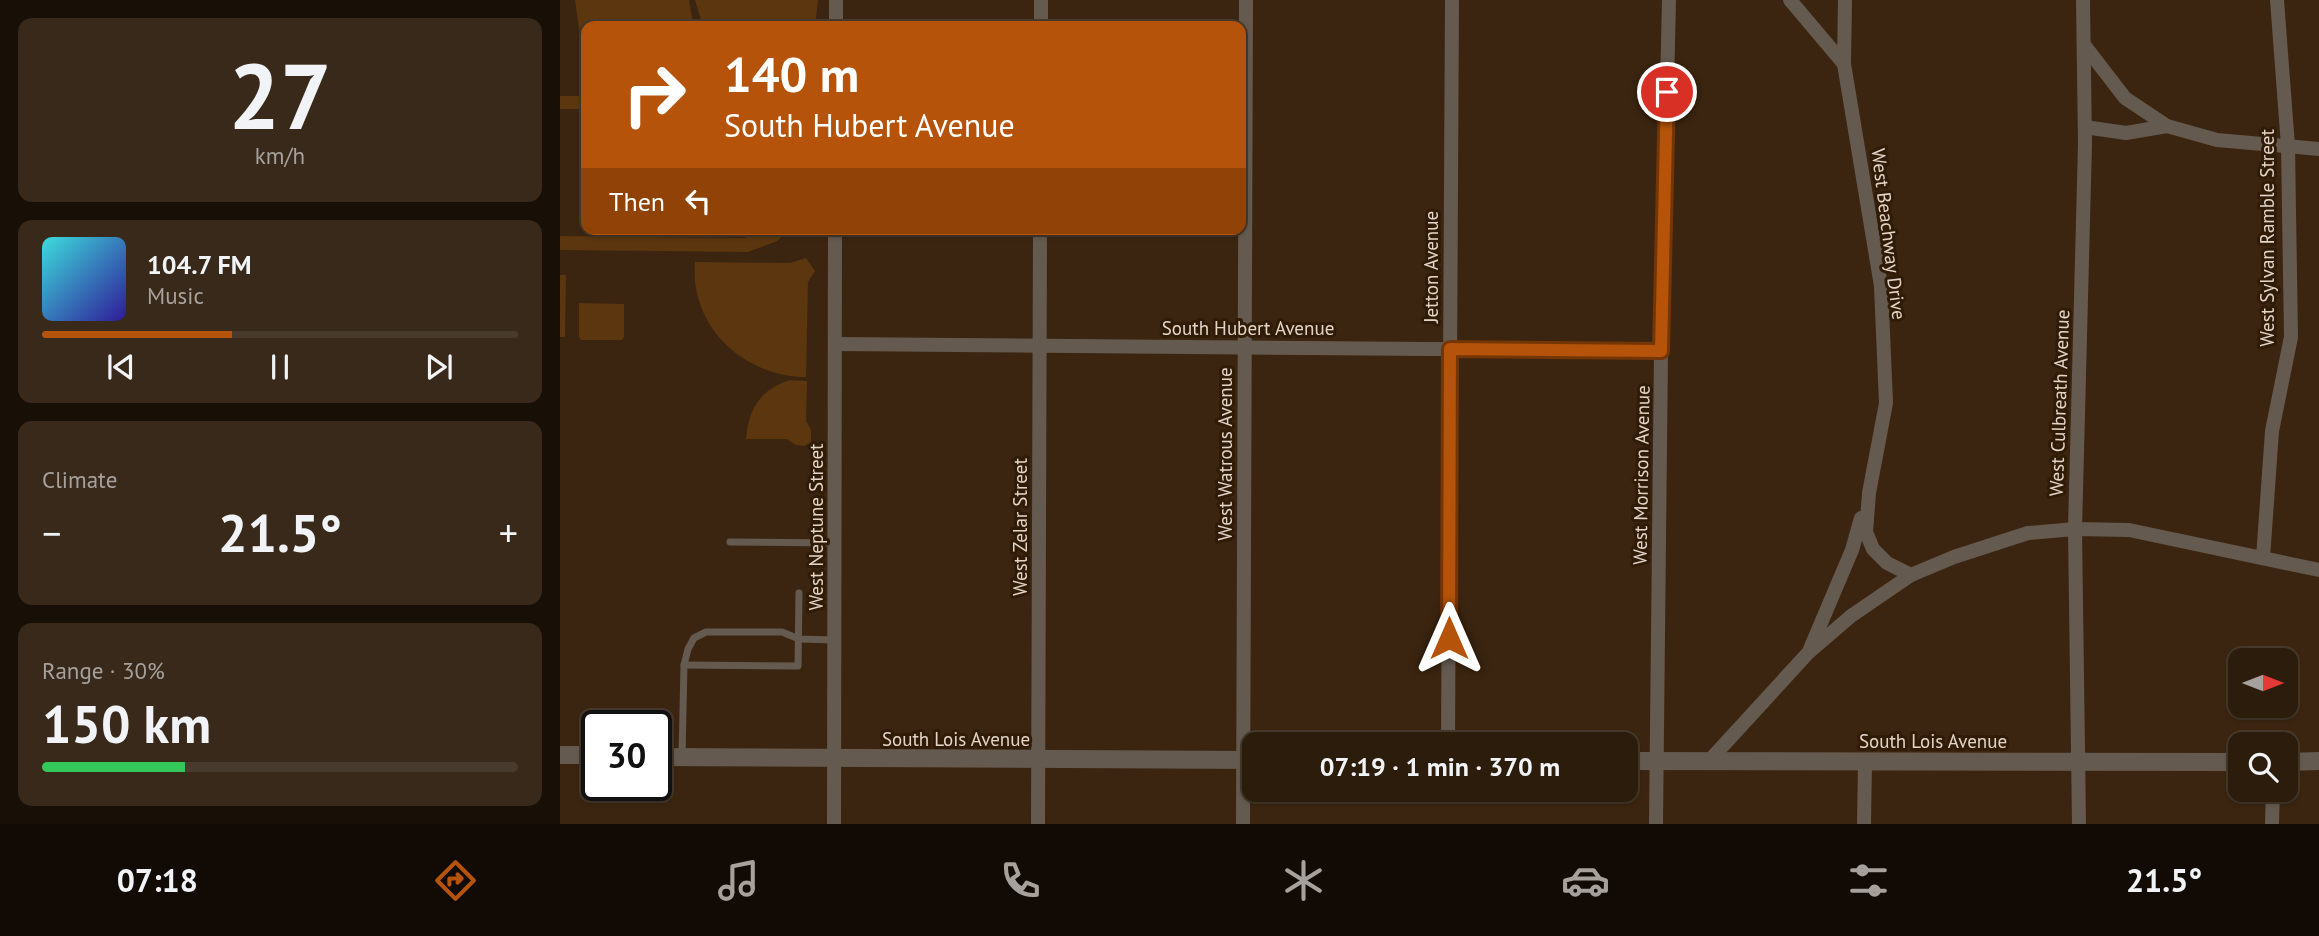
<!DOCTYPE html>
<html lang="en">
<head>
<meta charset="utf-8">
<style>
	body { margin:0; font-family:"PT Sans",sans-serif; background:#38291a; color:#f1f3f6; height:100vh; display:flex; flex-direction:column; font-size:26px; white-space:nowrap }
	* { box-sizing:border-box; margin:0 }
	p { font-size:23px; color:#a6a19d }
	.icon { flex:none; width:38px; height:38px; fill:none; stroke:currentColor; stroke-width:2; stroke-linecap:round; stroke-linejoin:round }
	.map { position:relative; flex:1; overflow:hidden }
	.drawer { display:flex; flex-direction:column; gap:18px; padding:18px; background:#180f07; width:560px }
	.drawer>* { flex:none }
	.guide { position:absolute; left:21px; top:21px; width:665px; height:214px; border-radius:14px; box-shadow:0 2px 5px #0004,0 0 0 2px #483a2d; background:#b45309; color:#fff; overflow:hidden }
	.needle { width:46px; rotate:90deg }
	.fabs { position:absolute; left:1668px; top:648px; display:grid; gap:14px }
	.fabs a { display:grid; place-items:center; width:70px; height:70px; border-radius:14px; background:#2c1c0c; box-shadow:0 2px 5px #0004,0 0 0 2px #483a2d; font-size:35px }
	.speed { position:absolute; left:21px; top:710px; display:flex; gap:14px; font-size:35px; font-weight:700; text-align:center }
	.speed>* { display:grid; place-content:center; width:91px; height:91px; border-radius:50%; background:#2c1c0c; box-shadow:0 2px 5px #0004,0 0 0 2px #483a2d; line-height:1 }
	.speed .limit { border:4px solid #111; border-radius:10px; background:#fff; color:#111 }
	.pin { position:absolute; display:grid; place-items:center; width:60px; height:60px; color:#fff; margin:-30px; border:4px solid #fff; border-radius:50%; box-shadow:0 2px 7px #0007 }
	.me { position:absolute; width:77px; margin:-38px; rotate:0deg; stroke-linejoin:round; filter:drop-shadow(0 0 5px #0008) }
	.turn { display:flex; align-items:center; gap:24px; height:147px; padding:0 28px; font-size:32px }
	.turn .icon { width:91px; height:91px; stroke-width:2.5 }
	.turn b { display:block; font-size:49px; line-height:60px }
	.then { display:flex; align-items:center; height:66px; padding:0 28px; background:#0003; gap:14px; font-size:26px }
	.big { font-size:52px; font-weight:700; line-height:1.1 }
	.drawer .tile { flex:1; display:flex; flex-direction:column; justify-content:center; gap:10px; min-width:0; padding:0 24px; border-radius:14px; background:#38291a }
	.drawer .dial { align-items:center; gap:0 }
	.dial b { font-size:91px; line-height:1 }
	.song { display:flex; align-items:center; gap:21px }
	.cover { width:84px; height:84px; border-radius:10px; background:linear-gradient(135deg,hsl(180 70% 55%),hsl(250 70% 35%)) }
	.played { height:7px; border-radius:4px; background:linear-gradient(90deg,#b45309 40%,#483a2d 40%) }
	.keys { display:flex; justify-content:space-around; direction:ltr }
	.heat { display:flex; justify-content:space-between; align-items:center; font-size:38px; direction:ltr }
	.charge { height:10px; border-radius:5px; background:linear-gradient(90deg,#34c759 30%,#483a2d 0) }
	.trip { position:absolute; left:682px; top:732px; width:396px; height:70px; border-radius:14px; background:#2c1c0c; box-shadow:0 2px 5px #0004,0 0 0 2px #483a2d; font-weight:700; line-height:70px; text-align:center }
	.tab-bar { display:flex; height:112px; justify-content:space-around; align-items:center; background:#120b05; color:#a6a19d }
	.tab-bar .icon { width:49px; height:49px }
	.tab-bar .active { color:#b45309 }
	.tab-bar b { font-size:32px; color:#f1f3f6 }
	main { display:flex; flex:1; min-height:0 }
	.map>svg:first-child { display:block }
	.green { fill:#5b360f }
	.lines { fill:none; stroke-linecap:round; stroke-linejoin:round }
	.service { stroke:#655a50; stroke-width:7 }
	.minor { stroke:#655a50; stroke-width:14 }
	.tertiary { stroke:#655a50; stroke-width:18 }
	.route-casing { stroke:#753606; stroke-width:18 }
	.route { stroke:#b45309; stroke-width:12 }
	.labels { text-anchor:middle; stroke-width:6; stroke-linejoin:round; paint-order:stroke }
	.street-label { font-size:19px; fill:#e3d4c8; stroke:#301b06 }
</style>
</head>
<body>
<main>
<section class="drawer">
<div class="tile dial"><b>27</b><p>km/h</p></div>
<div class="tile">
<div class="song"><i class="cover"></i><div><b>104.7 FM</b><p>Music</p></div></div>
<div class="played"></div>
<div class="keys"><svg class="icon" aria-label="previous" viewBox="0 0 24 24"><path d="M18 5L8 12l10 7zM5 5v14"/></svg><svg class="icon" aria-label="pause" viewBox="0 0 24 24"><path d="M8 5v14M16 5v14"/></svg><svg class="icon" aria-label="next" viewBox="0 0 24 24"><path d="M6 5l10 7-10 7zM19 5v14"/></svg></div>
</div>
<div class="tile"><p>Climate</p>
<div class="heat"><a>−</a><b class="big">21.5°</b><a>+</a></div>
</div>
<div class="tile"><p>Range · 30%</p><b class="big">150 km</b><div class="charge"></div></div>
</section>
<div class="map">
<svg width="1759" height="824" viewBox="0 0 1759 824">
	<rect width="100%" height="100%" fill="#3b2510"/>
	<g class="green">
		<polygon points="15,0 129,0 133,23 131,26 26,26 26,80"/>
		<polygon points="135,0 258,0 255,26 143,26"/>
		<rect x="0" y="96" width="26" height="13"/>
		<polygon points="209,229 231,229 217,241 188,252 0,250 0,236 184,238"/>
		<path d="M246,258L255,271L248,282L246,377C184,377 129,326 135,262L230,263Z"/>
		<polygon points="0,275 6,275 5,337 0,337"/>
		<polygon points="19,303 64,304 64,337 62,340 21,340 19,337"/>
		<path d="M230,380L247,381L246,421L251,430V442L244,446L236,445L227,439H186C189,409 199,390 230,380Z"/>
	</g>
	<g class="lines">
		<g class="service">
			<polyline points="170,542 274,543"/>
			<polyline points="124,665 238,666 239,593"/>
			<polyline points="122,756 124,665 128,649 134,638 146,632 222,632 239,639 275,640"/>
		</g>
		<g class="minor">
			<polyline points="276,26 276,0"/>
			<polyline points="481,26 481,0"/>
			<polyline points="1525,46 1565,98 1607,126"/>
			<polyline points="1284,64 1285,0"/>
			<polyline points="1525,127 1566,133 1607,126 1657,140 1759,149"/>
			<polyline points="275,344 1101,351"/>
			<polyline points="1703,558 1712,431 1731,337 1728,146 1717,0"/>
			<polyline points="1351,575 1394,557 1468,533 1515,529 1569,530 1759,570"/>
			<polyline points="1250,649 1292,550 1301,518"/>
			<polyline points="888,744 892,0"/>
			<polyline points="1149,761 1248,653 1291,616 1351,575 1327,563 1313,549 1306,532 1309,493 1326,403 1321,286 1284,64 1230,0"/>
			<polyline points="274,824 275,229"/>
			<polyline points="478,824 480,229"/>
			<polyline points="683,824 686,0"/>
			<polyline points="1096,824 1101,351 1109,0"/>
			<polyline points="1304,824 1305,762"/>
			<polyline points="1519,824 1515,529 1525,144 1523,0"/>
			<polyline points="1712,824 1713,789"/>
		</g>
		<g class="tertiary">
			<polyline points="0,755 37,755"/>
			<polyline points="96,757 695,760"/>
			<polyline points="1066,761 1680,762"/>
			<polyline points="1726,762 1759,761"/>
		</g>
	</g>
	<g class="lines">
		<defs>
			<polyline id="route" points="889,638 890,349 1101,351 1107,92"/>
		</defs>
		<use href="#route" class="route-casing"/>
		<use href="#route" class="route"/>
	</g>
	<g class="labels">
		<g class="street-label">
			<text transform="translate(1329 234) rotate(83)" y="7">West Beachway Drive</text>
			<text transform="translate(1707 238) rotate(-90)" y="7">West Sylvan Ramble Street</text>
			<text transform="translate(871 267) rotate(-90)" y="7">Jetton Avenue</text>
			<text x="688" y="335">South Hubert Avenue</text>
			<text transform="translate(1499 403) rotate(-88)" y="7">West Culbreath Avenue</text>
			<text transform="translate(665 454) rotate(-90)" y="7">West Watrous Avenue</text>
			<text transform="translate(1081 475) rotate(-89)" y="7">West Morrison Avenue</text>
			<text transform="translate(256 527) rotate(-90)" y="7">West Neptune Street</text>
			<text transform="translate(460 527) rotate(-90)" y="7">West Zelar Street</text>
			<text x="396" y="746">South Lois Avenue</text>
			<text x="1373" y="748">South Lois Avenue</text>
		</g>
	</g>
</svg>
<div class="fabs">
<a><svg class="needle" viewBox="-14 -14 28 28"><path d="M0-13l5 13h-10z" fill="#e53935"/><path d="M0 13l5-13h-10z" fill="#a6a19d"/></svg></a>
<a><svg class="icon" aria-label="search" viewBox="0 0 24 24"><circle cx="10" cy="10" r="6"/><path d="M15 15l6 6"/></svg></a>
</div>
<div class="speed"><div class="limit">30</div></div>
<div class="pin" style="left:1107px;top:92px;background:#d93025"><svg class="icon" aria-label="arrive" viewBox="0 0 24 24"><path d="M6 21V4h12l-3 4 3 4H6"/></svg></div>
<svg class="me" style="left:889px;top:638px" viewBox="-20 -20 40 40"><path d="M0-17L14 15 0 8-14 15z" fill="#b45309" stroke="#fff" stroke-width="4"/></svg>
<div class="trip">07:19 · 1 min · 370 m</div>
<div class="guide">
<div class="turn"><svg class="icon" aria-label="right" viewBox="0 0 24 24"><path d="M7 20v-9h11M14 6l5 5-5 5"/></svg><div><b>140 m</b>South Hubert Avenue</div></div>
<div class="then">Then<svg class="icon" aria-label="left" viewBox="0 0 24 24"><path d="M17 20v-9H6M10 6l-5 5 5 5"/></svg></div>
</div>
</div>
</main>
<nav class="tab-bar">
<b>07:18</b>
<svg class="icon active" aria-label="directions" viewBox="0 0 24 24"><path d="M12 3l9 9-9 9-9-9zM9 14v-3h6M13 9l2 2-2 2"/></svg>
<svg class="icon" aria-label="music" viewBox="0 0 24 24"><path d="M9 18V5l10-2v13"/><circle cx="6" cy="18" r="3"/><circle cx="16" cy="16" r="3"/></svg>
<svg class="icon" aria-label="phone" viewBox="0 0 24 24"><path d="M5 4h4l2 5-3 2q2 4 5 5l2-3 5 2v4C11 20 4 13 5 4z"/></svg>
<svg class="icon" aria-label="climate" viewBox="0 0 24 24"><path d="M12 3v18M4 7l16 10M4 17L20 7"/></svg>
<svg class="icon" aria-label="car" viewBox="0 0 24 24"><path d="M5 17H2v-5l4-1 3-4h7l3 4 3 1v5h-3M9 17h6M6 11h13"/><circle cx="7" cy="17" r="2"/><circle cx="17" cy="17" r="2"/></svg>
<svg class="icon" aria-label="filters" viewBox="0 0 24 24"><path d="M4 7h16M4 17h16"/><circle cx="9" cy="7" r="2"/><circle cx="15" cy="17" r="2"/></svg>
<b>21.5°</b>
</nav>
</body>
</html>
